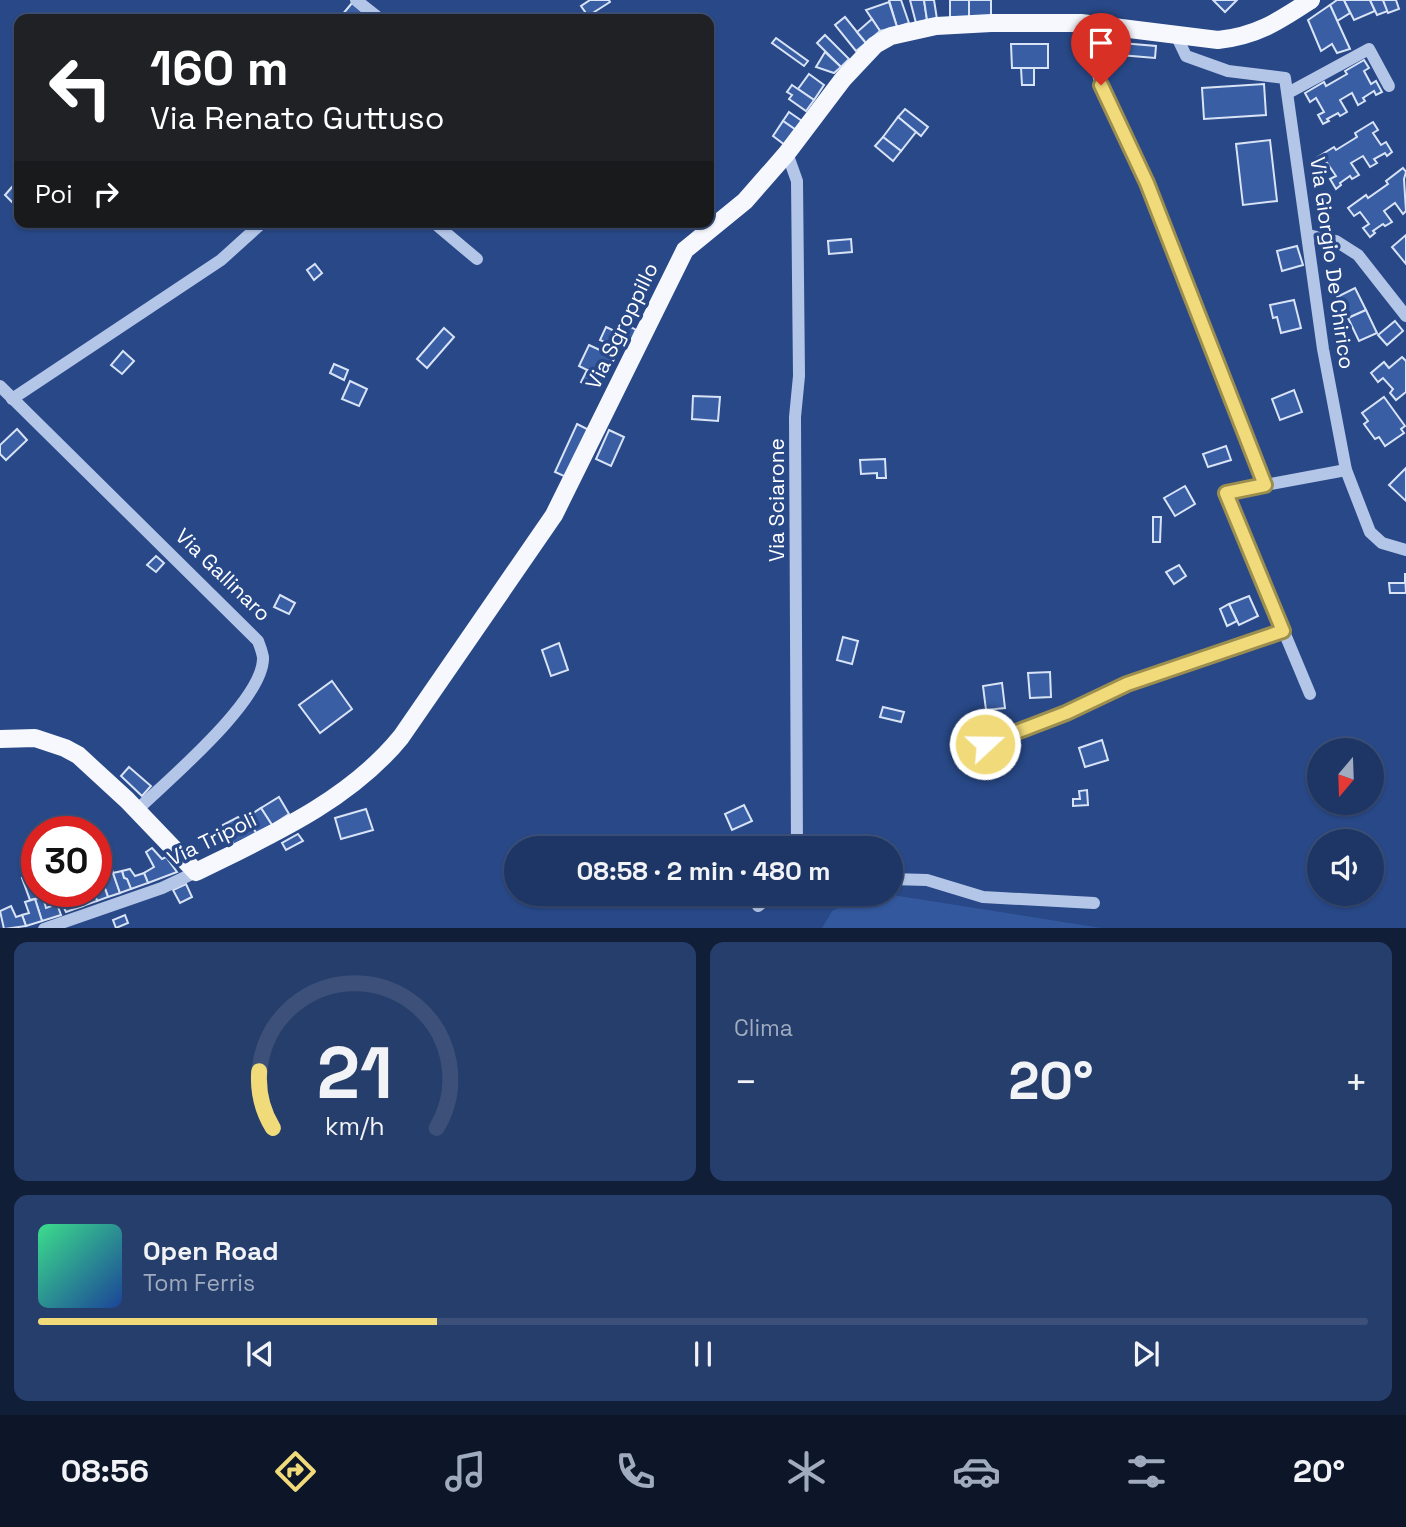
<!DOCTYPE html>
<html lang="it">
<head>
<meta charset="utf-8">
<style>
	body { margin:0; font-family:"Space Grotesk",sans-serif; background:#263e6b; color:#f1f3f6; height:100vh; display:flex; flex-direction:column; font-size:26px; white-space:nowrap }
	* { box-sizing:border-box; margin:0 }
	p { font-size:23px; color:#a1abbf }
	.icon { flex:none; width:38px; height:38px; fill:none; stroke:currentColor; stroke-width:2; stroke-linecap:round; stroke-linejoin:round }
	.map { position:relative; height:928px; overflow:hidden }
	.sheet { display:flex; flex-direction:column; gap:14px; padding:14px; background:#101e38; flex:1 }
	.sheet>* { flex:none }
	.hud { position:absolute; left:14px; top:14px; width:700px; height:214px; border-radius:14px; box-shadow:0 2px 5px #0004,0 0 0 2px #3c5079; background:#202124; color:#fff; overflow:hidden }
	.needle { width:46px; rotate:199deg }
	.fabs { position:absolute; left:1307px; top:738px; display:grid; gap:14px }
	.fabs a { display:grid; place-items:center; width:77px; height:77px; border-radius:50%; background:#1e3665; box-shadow:0 2px 5px #0004,0 0 0 2px #3c5079; font-size:35px }
	.speed { position:absolute; left:21px; top:816px; display:flex; gap:14px; font-size:35px; font-weight:700; text-align:center }
	.speed>* { display:grid; place-content:center; width:91px; height:91px; border-radius:50%; background:#1e3665; box-shadow:0 2px 5px #0004,0 0 0 2px #3c5079; line-height:1 }
	.speed .limit { border:10px solid #d22; background:#fff; color:#111 }
	.pin { position:absolute; display:grid; place-items:center; width:60px; height:60px; color:#fff; margin:-72px -30px; border-radius:50% 50% 50% 0; rotate:-45deg; box-shadow:0 0 7px #0007 }
	.pin .icon { rotate:45deg }
	.me { position:absolute; width:77px; margin:-38px; rotate:69deg; stroke-linejoin:round; filter:drop-shadow(0 0 5px #0008) }
	.turn { display:flex; align-items:center; gap:24px; height:147px; padding:0 21px; font-size:32px }
	.turn .icon { width:91px; height:91px; stroke-width:2.5 }
	.turn b { display:block; font-size:49px; line-height:60px }
	.then { display:flex; align-items:center; height:66px; padding:0 21px; background:#0003; gap:14px; font-size:26px }
	.big { font-size:52px; font-weight:800; line-height:1.1 }
	.sheet .tile { flex:1; display:flex; flex-direction:column; justify-content:center; gap:10px; min-width:0; padding:0 24px; border-radius:14px; background:#263e6b }
	.sheet .dial { align-items:center; gap:0 }
	.dial svg { height:182px; overflow:visible; fill:none; stroke:#3c5079; stroke-width:7; stroke-linecap:round; text-anchor:middle }
	.dial text { fill:#f1f3f6; stroke:none }
	.song { display:flex; align-items:center; gap:21px }
	.cover { width:84px; height:84px; border-radius:10px; background:linear-gradient(135deg,hsl(150 70% 55%),hsl(220 70% 35%)) }
	.played { height:7px; border-radius:4px; background:linear-gradient(90deg,#f0da7a 30%,#3c5079 30%) }
	.keys { display:flex; justify-content:space-around; direction:ltr }
	.heat { display:flex; justify-content:space-between; align-items:center; font-size:38px; direction:ltr }
	.sheet .tiles { flex:1; display:grid; gap:14px; grid-template-columns:1fr 1fr }
	.tile:last-child { grid-column:span 2 }
	.trip { position:absolute; left:504px; top:836px; width:399px; height:70px; border-radius:35px; background:#1e3665; box-shadow:0 2px 5px #0004,0 0 0 2px #3c5079; font-weight:800; line-height:70px; text-align:center }
	.tabs { display:flex; height:112px; justify-content:space-around; align-items:center; background:#0c1628; color:#a1abbf }
	.tabs .icon { width:49px; height:49px }
	.tabs .selected { color:#f0da7a }
	.tabs b { font-size:32px; color:#f1f3f6 }
	.map>svg:first-child { display:block }
	.green { fill:#33589e }
	.building { fill:#395ea3; stroke:#d8e3f6; stroke-width:2 }
	.lines { fill:none; stroke-linecap:round; stroke-linejoin:round }
	.minor { stroke:#b4c6e8; stroke-width:12 }
	.major { stroke:#f6f8fe; stroke-width:18 }
	.route-casing { stroke:#9c8e4f; stroke-width:18 }
	.route { stroke:#f0da7a; stroke-width:12 }
	.labels { text-anchor:middle; stroke-width:7; stroke-linejoin:round; paint-order:stroke }
	.street-label { font-size:21px; fill:#fff; stroke:#284887 }
</style>
</head>
<body>
<div class="map">
<svg width="1406" height="929" viewBox="0 0 1406 929">
	<rect width="100%" height="100%" fill="#284887"/>
	<polygon class="green" points="867,894 886,894 1101,928 822,928 832,911"/>
	<g class="building">
		<polygon points="590,0 609,0 610,2 588,16 581,6"/>
		<polygon points="889,0 901,0 909,23 897,27"/>
		<polygon points="910,0 924,0 927,20 916,23"/>
		<polygon points="924,0 934,0 937,19 927,20"/>
		<rect x="950" y="0" width="19" height="17"/>
		<polygon points="969,0 991,0 991,16 969,17"/>
		<polygon points="1213,0 1237,0 1225,12"/>
		<polygon points="1337,0 1344,0 1350,13 1337,21 1330,5"/>
		<polygon points="1344,0 1370,0 1375,11 1354,20"/>
		<polygon points="1370,0 1383,0 1388,11 1377,15"/>
		<polygon points="1383,0 1396,0 1399,9 1388,13"/>
		<polygon points="889,2 897,27 880,31 866,10"/>
		<polygon points="352,3 365,14 360,19 346,19 342,15"/>
		<polygon points="1330,5 1350,49 1337,53 1332,44 1321,51 1308,20"/>
		<polygon points="845,17 866,43 856,51 835,25"/>
		<polygon points="872,19 880,31 866,43 857,32"/>
		<polygon points="825,35 849,59 841,67 817,43"/>
		<polygon points="776,38 808,61 804,66 772,43"/>
		<polygon points="1121,43 1156,46 1155,58 1120,55"/>
		<polygon points="1011,44 1048,44 1048,68 1012,68"/>
		<polygon points="825,52 841,67 834,73 816,67"/>
		<polygon points="1364,60 1369,68 1364,71 1371,84 1376,81 1382,92 1376,95 1374,91 1363,98 1365,101 1358,105 1352,93 1340,100 1347,112 1340,116 1338,113 1327,119 1329,121 1323,124 1318,115 1324,112 1316,98 1310,102 1305,93 1324,82 1326,86 1347,74 1345,71"/>
		<polygon points="1021,68 1034,68 1034,85 1022,85"/>
		<polygon points="809,74 824,85 814,100 798,89"/>
		<polygon points="1264,84 1266,115 1204,119 1202,88"/>
		<polygon points="792,85 814,100 806,111 789,99 792,95 787,92"/>
		<polygon points="905,109 928,127 921,136 898,117"/>
		<polygon points="789,112 802,121 796,130 783,121"/>
		<polygon points="898,117 916,132 901,151 883,137"/>
		<polygon points="783,121 796,130 785,145 773,136"/>
		<polygon points="1373,122 1378,130 1373,133 1381,145 1386,142 1392,152 1387,156 1385,153 1374,159 1377,163 1370,167 1363,156 1351,163 1359,175 1352,179 1350,176 1340,183 1341,185 1336,189 1330,179 1336,176 1327,163 1321,167 1316,158 1334,147 1336,150 1357,137 1355,133"/>
		<polygon points="883,137 901,151 893,161 875,146"/>
		<polygon points="1270,140 1277,201 1243,205 1236,144"/>
		<polygon points="1403,168 1406,172 1404,179 1406,211 1403,214 1395,203 1384,211 1392,222 1385,226 1383,224 1373,231 1375,233 1370,237 1363,228 1369,224 1360,212 1354,216 1348,208 1366,195 1368,198 1388,184 1386,181"/>
		<polygon points="19,179 19,194 12,202 5,195"/>
		<polygon points="1406,235 1406,264 1392,247"/>
		<polygon points="851,239 852,252 829,254 828,241"/>
		<polygon points="1297,246 1303,265 1282,271 1277,251"/>
		<polygon points="315,264 322,273 314,280 307,270"/>
		<polygon points="1355,288 1366,310 1348,318 1337,297"/>
		<polygon points="1294,300 1301,328 1281,333 1277,317 1273,318 1270,305"/>
		<polygon points="1366,310 1377,333 1359,341 1348,318"/>
		<polygon points="1395,321 1403,331 1387,345 1378,335"/>
		<polygon points="629,326 636,330 629,345 621,342"/>
		<polygon points="606,327 619,333 613,346 600,340"/>
		<polygon points="444,328 454,337 427,368 417,359"/>
		<polygon points="589,345 615,357 605,379 579,366"/>
		<polygon points="123,351 134,361 122,374 111,365"/>
		<polygon points="1402,357 1406,361 1406,392 1396,400 1390,393 1393,389 1383,378 1378,382 1371,373 1384,362 1389,368"/>
		<polygon points="334,364 348,370 344,380 330,373"/>
		<polygon points="587,370 596,374 590,387 581,382"/>
		<polygon points="350,381 367,389 359,406 342,399"/>
		<polygon points="1294,390 1302,412 1280,420 1272,399"/>
		<polygon points="693,396 720,397 718,421 692,419"/>
		<polygon points="1384,397 1405,426 1401,429 1404,433 1385,446 1379,437 1375,439 1364,424 1368,421 1362,413"/>
		<polygon points="577,424 589,430 566,477 555,472"/>
		<polygon points="17,429 27,440 6,460 0,454 0,445"/>
		<polygon points="609,430 624,437 611,466 596,459"/>
		<polygon points="1226,446 1231,460 1208,467 1203,454"/>
		<polygon points="885,459 886,478 877,478 877,473 861,474 860,460"/>
		<polygon points="1406,468 1406,501 1389,485"/>
		<polygon points="1185,486 1195,504 1175,516 1164,498"/>
		<polygon points="1153,517 1161,517 1160,542 1153,542"/>
		<polygon points="156,556 164,563 156,572 147,565"/>
		<polygon points="1179,565 1186,576 1174,584 1166,572"/>
		<polygon points="1405,573 1406,593 1390,593 1389,583 1405,583"/>
		<polygon points="280,595 295,603 289,614 274,607"/>
		<polygon points="1249,596 1258,616 1239,625 1229,604"/>
		<polygon points="1229,604 1237,621 1227,626 1220,609"/>
		<polygon points="843,637 858,641 852,664 837,660"/>
		<polygon points="559,643 568,670 551,676 542,650"/>
		<polygon points="1050,672 1051,697 1030,698 1028,673"/>
		<polygon points="332,681 352,709 320,733 299,705"/>
		<polygon points="1002,683 1005,708 986,710 983,686"/>
		<polygon points="883,707 904,712 901,722 880,717"/>
		<polygon points="1102,740 1108,760 1085,767 1079,748"/>
		<polygon points="129,767 151,786 142,796 121,776"/>
		<polygon points="1087,790 1088,805 1073,806 1073,799 1080,799 1079,791"/>
		<polygon points="279,797 289,814 272,825 261,808"/>
		<polygon points="744,805 752,821 732,830 725,814"/>
		<polygon points="261,808 272,825 256,833 247,817"/>
		<polygon points="366,809 373,830 341,839 335,818"/>
		<polygon points="238,817 243,826 250,822 256,833 234,845 223,825"/>
		<polygon points="298,834 303,841 286,850 282,843"/>
		<polygon points="152,848 162,859 166,857 177,872 148,883 144,873 154,867 146,852"/>
		<polygon points="35,865 37,891 41,891 43,897 30,900 22,878 29,877 27,869"/>
		<polygon points="103,867 105,870 111,867 120,893 108,897 98,869"/>
		<polygon points="98,869 108,897 97,901 94,891 96,891"/>
		<polygon points="130,869 135,876 144,873 148,883 131,889 127,879 124,878 122,871"/>
		<polygon points="122,871 124,878 127,879 131,889 120,893 113,873"/>
		<polygon points="186,884 192,897 180,903 173,890"/>
		<polygon points="70,891 80,891 83,906 66,912 61,902 68,898 66,892"/>
		<polygon points="80,891 94,891 97,901 83,906"/>
		<polygon points="43,897 46,908 57,904 61,915 42,921 35,899"/>
		<polygon points="35,899 42,921 26,926 22,915 29,913 25,902"/>
		<polygon points="11,906 16,917 22,915 26,926 4,929 0,911"/>
		<polygon points="125,915 128,923 116,928 113,920"/>
	</g>
	<g class="lines">
		<g class="minor">
			<polyline points="356,0 380,19"/>
			<polyline points="1081,23 1101,84 1147,183 1265,485 1226,493 1310,694"/>
			<polyline points="1176,35 1186,56 1228,71 1285,78 1323,349 1346,470 1370,532 1382,543 1406,550"/>
			<polyline points="1288,93 1369,49 1389,86"/>
			<polyline points="787,153 797,181 799,376 795,417 797,849"/>
			<polyline points="433,222 477,259"/>
			<polyline points="1308,235 1336,241 1358,255 1406,316"/>
			<path d="M0,386L258,641C260,646 262,652 263,657C265,699 168,780 137,810"/>
			<polyline points="12,399 221,260 263,222"/>
			<polyline points="1265,485 1346,470"/>
			<polyline points="986,744 1066,713 1127,684 1283,631"/>
			<polyline points="891,879 927,880 983,897 1094,903"/>
			<polyline points="758,906 773,894"/>
			<polyline points="44,929 162,888 196,872"/>
		</g>
		<path class="major" d="M0,739L35,738L65,748L78,755L127,800L196,872C269,836 349,801 401,737L554,515L685,250L745,201L787,153L843,79L875,45L891,36L936,26L991,23H1081L1218,40C1257,36 1279,21 1311,0"/>
	</g>
	<g class="lines">
		<defs>
			<polyline id="route" points="985,744 1066,713 1127,684 1283,631 1226,493 1265,485 1147,183 1101,85"/>
		</defs>
		<use href="#route" class="route-casing"/>
		<use href="#route" class="route"/>
	</g>
	<g class="labels">
		<g class="street-label">
			<text transform="translate(1332 263) rotate(82)" y="7">Via Giorgio De Chirico</text>
			<text transform="translate(622 326) rotate(-64)" y="7">Via Sgroppillo</text>
			<text transform="translate(777 500) rotate(-90)" y="7">Via Sciarone</text>
			<text transform="translate(223 575) rotate(44)" y="7">Via Gallinaro</text>
			<text transform="translate(212 839) rotate(-26)" y="7">Via Tripoli</text>
		</g>
	</g>
</svg>
<div class="fabs">
<a><svg class="needle" viewBox="-14 -14 28 28"><path d="M0-13l5 13h-10z" fill="#e53935"/><path d="M0 13l5-13h-10z" fill="#a1abbf"/></svg></a>
<a><svg class="icon" aria-label="sound" viewBox="0 0 24 24"><path d="M4 9h4l5-4v14l-5-4H4zM17 9q2 3 0 6"/></svg></a>
</div>
<div class="speed"><div class="limit">30</div></div>
<div class="pin" style="left:1101px;top:85px;background:#d93025"><svg class="icon" aria-label="arrive" viewBox="0 0 24 24"><path d="M6 21V4h12l-3 4 3 4H6"/></svg></div>
<svg class="me" style="left:985px;top:744px" viewBox="-20 -20 40 40"><circle r="17" fill="#f0da7a" stroke="#fff" stroke-width="3"/><path d="M0-11L8 9 0 5-8 9z" fill="#fff"/></svg>
<div class="trip">08:58 · 2 min · 480 m</div>
<div class="hud">
<div class="turn"><svg class="icon" aria-label="left" viewBox="0 0 24 24"><path d="M17 20v-9H6M10 6l-5 5 5 5"/></svg><div><b>160 m</b>Via Renato Guttuso</div></div>
<div class="then">Poi<svg class="icon" aria-label="right" viewBox="0 0 24 24"><path d="M7 20v-9h11M14 6l5 5-5 5"/></svg></div>
</div>
</div>
<section class="sheet">
<div class="tiles">
<div class="tile dial"><svg viewBox="0 0 100 80">
<path d="M14 69A42 42 0 1 1 86 69"/>
<path d="M14 69A42 42 0 0 1 8 44" stroke="#f0da7a"/>
<text x="50" y="56" font-size="32" font-weight="700">21</text>
<text x="50" y="72" font-size="11">km/h</text>
</svg></div>
<div class="tile"><p>Clima</p>
<div class="heat"><a>−</a><b class="big">20°</b><a>+</a></div>
</div>
<div class="tile">
<div class="song"><i class="cover"></i><div><b>Open Road</b><p>Tom Ferris</p></div></div>
<div class="played"></div>
<div class="keys"><svg class="icon" aria-label="previous" viewBox="0 0 24 24"><path d="M18 5L8 12l10 7zM5 5v14"/></svg><svg class="icon" aria-label="pause" viewBox="0 0 24 24"><path d="M8 5v14M16 5v14"/></svg><svg class="icon" aria-label="next" viewBox="0 0 24 24"><path d="M6 5l10 7-10 7zM19 5v14"/></svg></div>
</div>
</div>
</section>
<nav class="tabs">
<b>08:56</b>
<svg class="icon selected" aria-label="directions" viewBox="0 0 24 24"><path d="M12 3l9 9-9 9-9-9zM9 14v-3h6M13 9l2 2-2 2"/></svg>
<svg class="icon" aria-label="music" viewBox="0 0 24 24"><path d="M9 18V5l10-2v13"/><circle cx="6" cy="18" r="3"/><circle cx="16" cy="16" r="3"/></svg>
<svg class="icon" aria-label="phone" viewBox="0 0 24 24"><path d="M5 4h4l2 5-3 2q2 4 5 5l2-3 5 2v4C11 20 4 13 5 4z"/></svg>
<svg class="icon" aria-label="climate" viewBox="0 0 24 24"><path d="M12 3v18M4 7l16 10M4 17L20 7"/></svg>
<svg class="icon" aria-label="car" viewBox="0 0 24 24"><path d="M5 17H2v-5l4-1 3-4h7l3 4 3 1v5h-3M9 17h6M6 11h13"/><circle cx="7" cy="17" r="2"/><circle cx="17" cy="17" r="2"/></svg>
<svg class="icon" aria-label="filters" viewBox="0 0 24 24"><path d="M4 7h16M4 17h16"/><circle cx="9" cy="7" r="2"/><circle cx="15" cy="17" r="2"/></svg>
<b>20°</b>
</nav>
</body>
</html>
